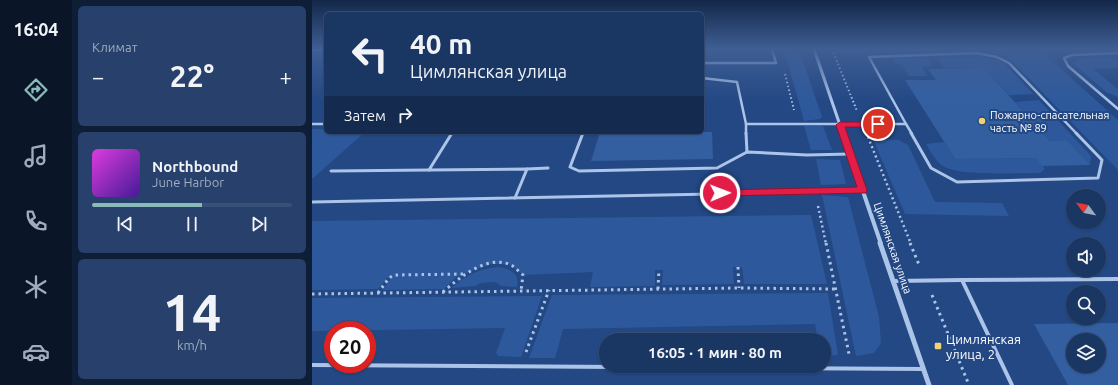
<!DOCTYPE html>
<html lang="ru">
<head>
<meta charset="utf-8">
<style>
	body { margin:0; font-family:Ubuntu,sans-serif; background:#27416c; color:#f1f3f6; height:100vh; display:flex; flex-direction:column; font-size:15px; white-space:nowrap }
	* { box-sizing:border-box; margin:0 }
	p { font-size:13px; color:#9fabbe }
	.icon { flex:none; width:22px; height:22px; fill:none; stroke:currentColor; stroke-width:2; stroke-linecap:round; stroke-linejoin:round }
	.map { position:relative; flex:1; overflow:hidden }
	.side { display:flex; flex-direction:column; gap:6px; padding:6px; background:#0e1e36; width:240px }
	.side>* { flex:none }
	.guide { position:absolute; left:12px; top:12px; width:380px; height:122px; border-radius:6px; box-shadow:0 1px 3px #0004,0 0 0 1px #385078; background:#1a3663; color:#f1f3f6; overflow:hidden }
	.needle { width:26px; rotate:302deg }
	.fabs { position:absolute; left:754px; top:189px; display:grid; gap:8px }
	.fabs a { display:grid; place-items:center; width:40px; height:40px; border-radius:50%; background:#1a3663; box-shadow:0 1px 3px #0004,0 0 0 1px #385078; font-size:20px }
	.speed { position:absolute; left:12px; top:321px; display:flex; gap:8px; font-size:20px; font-weight:700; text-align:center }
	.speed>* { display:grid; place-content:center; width:52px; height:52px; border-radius:50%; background:#1a3663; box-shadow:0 1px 3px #0004,0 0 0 1px #385078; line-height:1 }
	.speed .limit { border:6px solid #d22; background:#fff; color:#111 }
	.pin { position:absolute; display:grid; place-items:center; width:34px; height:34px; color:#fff; margin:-17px; border:2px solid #fff; border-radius:50%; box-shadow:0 1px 4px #0007 }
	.me { position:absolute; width:44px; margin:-22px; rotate:89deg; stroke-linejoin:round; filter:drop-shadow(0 0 3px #0008) }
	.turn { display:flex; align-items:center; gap:14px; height:84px; padding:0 20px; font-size:18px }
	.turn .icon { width:52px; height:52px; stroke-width:2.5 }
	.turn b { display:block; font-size:28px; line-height:34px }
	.then { display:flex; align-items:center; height:38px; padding:0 20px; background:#0003; gap:8px; font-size:15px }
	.big { font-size:30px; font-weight:700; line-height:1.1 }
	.side .card { flex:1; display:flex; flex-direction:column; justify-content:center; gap:6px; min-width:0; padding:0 14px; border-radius:6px; background:#27416c }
	.side .dial { align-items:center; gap:0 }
	.dial b { font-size:52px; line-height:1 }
	.song { display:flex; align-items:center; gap:12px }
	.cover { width:48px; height:48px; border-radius:6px; background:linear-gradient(135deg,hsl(300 70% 55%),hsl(260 70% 35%)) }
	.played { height:4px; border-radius:2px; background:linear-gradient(90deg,#8bbbb9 55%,#385078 55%) }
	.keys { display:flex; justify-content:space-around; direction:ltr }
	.heat { display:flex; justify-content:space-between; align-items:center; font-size:22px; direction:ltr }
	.trip { position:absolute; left:287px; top:333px; width:232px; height:40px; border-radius:20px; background:#1a3663; box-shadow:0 1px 3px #0004,0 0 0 1px #385078; font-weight:700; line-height:40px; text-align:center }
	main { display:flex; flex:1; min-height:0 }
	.menu { display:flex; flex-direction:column; width:72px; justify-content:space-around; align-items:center; background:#0a1628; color:#9fabbe }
	.menu .icon { width:28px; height:28px }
	.menu .selected { color:#8bbbb9 }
	.menu b { font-size:18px; color:#f1f3f6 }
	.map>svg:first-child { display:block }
	.green { fill:#2d599c }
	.building { fill:#335fa1; fill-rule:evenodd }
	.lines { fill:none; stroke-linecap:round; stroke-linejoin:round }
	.path-far2 { stroke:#abc4e8; stroke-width:2; stroke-dasharray:1.5 2.5; stroke-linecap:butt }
	.path-far1 { stroke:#abc4e8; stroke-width:2.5; stroke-dasharray:2 3; stroke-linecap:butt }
	.path { stroke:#abc4e8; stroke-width:3; stroke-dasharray:2.5 4; stroke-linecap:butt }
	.lane-far2 { stroke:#abc4e8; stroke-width:2.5 }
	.lane-far1 { stroke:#abc4e8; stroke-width:3 }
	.lane { stroke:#abc4e8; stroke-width:4 }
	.street-far2 { stroke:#abc4e8; stroke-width:3 }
	.street-far1 { stroke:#abc4e8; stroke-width:4 }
	.street { stroke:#abc4e8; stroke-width:5 }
	.route { fill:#e11d48; stroke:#92132f }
	.poi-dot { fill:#f3d36e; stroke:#234884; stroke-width:1.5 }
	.labels { text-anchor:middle; stroke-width:4; stroke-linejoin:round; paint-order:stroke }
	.poi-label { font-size:11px; fill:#fff; stroke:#234884; text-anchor:start }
	.street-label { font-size:11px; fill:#fff; stroke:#234884 }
	.near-poi-label { font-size:13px; fill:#fff; stroke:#234884; text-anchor:start }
</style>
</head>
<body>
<main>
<nav class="menu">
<b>16:04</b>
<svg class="icon selected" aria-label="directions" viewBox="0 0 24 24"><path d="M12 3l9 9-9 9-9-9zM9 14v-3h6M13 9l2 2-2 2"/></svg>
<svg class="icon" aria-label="music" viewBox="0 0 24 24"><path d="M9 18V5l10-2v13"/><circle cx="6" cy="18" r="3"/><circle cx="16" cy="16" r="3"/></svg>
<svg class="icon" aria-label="phone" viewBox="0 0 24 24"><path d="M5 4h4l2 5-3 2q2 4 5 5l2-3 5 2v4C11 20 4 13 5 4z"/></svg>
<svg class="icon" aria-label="climate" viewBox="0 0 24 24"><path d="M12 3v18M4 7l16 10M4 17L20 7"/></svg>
<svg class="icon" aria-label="car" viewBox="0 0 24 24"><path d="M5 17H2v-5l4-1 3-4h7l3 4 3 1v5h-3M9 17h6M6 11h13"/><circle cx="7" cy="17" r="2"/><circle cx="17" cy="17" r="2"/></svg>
</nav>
<section class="side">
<div class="card"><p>Климат</p>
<div class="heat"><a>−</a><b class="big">22°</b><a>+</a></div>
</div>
<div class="card">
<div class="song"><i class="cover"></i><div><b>Northbound</b><p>June Harbor</p></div></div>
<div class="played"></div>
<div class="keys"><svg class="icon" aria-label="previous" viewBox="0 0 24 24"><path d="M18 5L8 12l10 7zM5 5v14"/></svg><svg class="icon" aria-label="pause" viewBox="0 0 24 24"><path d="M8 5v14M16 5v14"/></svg><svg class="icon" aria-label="next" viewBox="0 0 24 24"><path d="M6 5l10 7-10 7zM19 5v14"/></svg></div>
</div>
<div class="card dial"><b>14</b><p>km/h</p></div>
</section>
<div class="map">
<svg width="806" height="385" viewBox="0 0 806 385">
	<rect width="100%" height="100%" fill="#234884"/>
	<g class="green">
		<polygon points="472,49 487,49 510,117 508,119 492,121"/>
		<polygon points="596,49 764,49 729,51 806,120 806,170 695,56 666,50 525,54 525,51"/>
		<polygon points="671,57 687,60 693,64 721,94 697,95 672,68 632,68 625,58"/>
		<polygon points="793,57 806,60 806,68 781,69 806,89 806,97 794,92 761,63 766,59"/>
		<polygon points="581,58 615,58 620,66 610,67 615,76 597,76 590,64 584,64"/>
		<polygon points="727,100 779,156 778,165 755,140 738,141 703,102"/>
		<polygon points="492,126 511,126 520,150 499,150"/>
		<polygon points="0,129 14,129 14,132 53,132 0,179"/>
		<polygon points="561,139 586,140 596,145 623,202 690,203 697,216 593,214"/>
		<path d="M632,142L643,159L724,158L733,169L728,173C707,173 650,176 633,167C624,163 619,152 614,144Z"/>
		<polygon points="504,159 528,160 534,184 509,185"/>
		<polygon points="510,195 536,197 567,317 569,343 562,353 544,356"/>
		<polygon points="499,215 515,284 432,284 430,267 421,267 422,284 350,285 351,270 343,270 343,286 278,287 281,272 211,275 197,264 178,264 144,277 132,289 71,290 79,278 75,278 66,289 0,290 0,221"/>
		<path d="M186,267C198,269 208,273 205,287L189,286L184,282L169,283L163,286L140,288C153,275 167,269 186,267Z"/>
		<polygon points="516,293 526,355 512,356 512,340 506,340 503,324 251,329 243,358 217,358 240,295"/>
		<polygon points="230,296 209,357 186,356 184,353 193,328 0,331 0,298"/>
	</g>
	<g class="building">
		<polygon points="672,68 738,141 755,140 778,165 730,166 724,158 643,159 593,80 624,80 616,69"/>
		<polygon points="288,132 400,132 401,159 279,161"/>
		<path d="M806,323V385H756L722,324ZM761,340H787V366H761Z"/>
	</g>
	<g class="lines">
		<g class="path-far2">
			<polyline points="520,49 545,111"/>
			<polyline points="473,74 482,110"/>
		</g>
		<g class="path-far1">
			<polyline points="556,137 599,244"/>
			<polyline points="506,206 514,244"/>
		</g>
		<g class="path">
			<polyline points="514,243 537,354"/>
			<polyline points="598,243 608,267"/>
			<polyline points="426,267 427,288"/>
			<polyline points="346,289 347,270"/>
			<path d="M131,292C147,278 175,254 199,265C203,267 207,272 211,275L209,291"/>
			<polyline points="66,293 77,278 82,275 151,274"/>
			<polyline points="0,294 427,288 524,289"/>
			<polyline points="620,295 657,385"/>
			<polyline points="214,352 237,290"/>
		</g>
		<g class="lane-far2">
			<polyline points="0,50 14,50"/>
			<polyline points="806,53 760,55 752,58 756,66 806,109"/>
			<polyline points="390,63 464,63 460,49"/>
			<polyline points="390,78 425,82 434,124 434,134"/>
			<polyline points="0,124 14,124"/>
			<polyline points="434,124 594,124"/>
			<polyline points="594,124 600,134"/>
			<polyline points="594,124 557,57 665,53 685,57 697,63 765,134"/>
			<polyline points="140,134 141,132"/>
			<polyline points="271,134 272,132"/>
		</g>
		<g class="lane-far1">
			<polyline points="140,133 117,170 215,169 203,198"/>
			<polyline points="271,133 258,167 267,171 405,168 435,152 495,155 538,154"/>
			<polyline points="434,133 435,152"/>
			<polyline points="599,133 619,168 645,182 786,178 790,160 764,133"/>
			<polyline points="215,169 236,168"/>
			<polyline points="19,171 117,170"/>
			<polyline points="0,202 551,191"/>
		</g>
		<g class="lane">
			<polyline points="582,281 650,280"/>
			<polyline points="0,365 611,369"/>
			<polyline points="700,385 650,280 806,279"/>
		</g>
		<polyline class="street-far2" points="502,49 531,134"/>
		<polyline class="street-far1" points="531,133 569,244"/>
		<polyline class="street" points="568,243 617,385"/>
	</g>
	<linearGradient id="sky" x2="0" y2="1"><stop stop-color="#132849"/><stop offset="0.48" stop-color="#3f5e94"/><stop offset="1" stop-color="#3f5e94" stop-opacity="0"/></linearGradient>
	<rect width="806" height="102" fill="url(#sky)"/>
	<polygon class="route" points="528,122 566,122 569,124 566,127 533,127 555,190 554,193 408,196 403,193 408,190 545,187 524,125"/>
	<g class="poi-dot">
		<circle cx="670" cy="121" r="4"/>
		<rect x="622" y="342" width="8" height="8" rx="2"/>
	</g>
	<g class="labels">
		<g class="poi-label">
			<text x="678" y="119">Пожарно-спасательная<tspan x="678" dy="13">часть № 89</tspan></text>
		</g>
		<g class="street-label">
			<text transform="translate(581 248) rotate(71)" y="4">Цимлянская улица</text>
		</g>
		<g class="near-poi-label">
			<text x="634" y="344">Цимлянская<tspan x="634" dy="15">улица, 2</tspan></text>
		</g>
	</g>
</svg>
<div class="fabs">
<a><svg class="needle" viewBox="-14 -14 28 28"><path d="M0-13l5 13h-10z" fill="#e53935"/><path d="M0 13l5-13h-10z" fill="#9fabbe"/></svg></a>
<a><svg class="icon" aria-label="sound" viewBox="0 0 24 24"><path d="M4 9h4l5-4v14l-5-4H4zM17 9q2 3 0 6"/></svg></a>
<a><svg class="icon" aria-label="search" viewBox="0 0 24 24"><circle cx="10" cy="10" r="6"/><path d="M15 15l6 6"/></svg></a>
<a><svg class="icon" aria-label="layers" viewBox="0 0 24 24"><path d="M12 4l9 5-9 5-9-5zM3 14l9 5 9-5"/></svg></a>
</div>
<div class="speed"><div class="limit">20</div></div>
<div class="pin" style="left:566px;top:124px;background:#d93025"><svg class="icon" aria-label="arrive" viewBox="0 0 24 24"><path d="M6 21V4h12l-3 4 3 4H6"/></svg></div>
<svg class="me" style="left:408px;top:193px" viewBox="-20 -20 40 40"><circle r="17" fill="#e11d48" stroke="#fff" stroke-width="3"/><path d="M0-11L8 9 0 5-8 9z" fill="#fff"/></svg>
<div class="trip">16:05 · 1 мин · 80 m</div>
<div class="guide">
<div class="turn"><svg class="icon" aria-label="left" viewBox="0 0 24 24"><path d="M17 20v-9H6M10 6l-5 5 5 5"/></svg><div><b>40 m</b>Цимлянская улица</div></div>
<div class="then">Затем<svg class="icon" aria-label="right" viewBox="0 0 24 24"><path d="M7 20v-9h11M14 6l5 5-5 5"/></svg></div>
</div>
</div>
</main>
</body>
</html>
